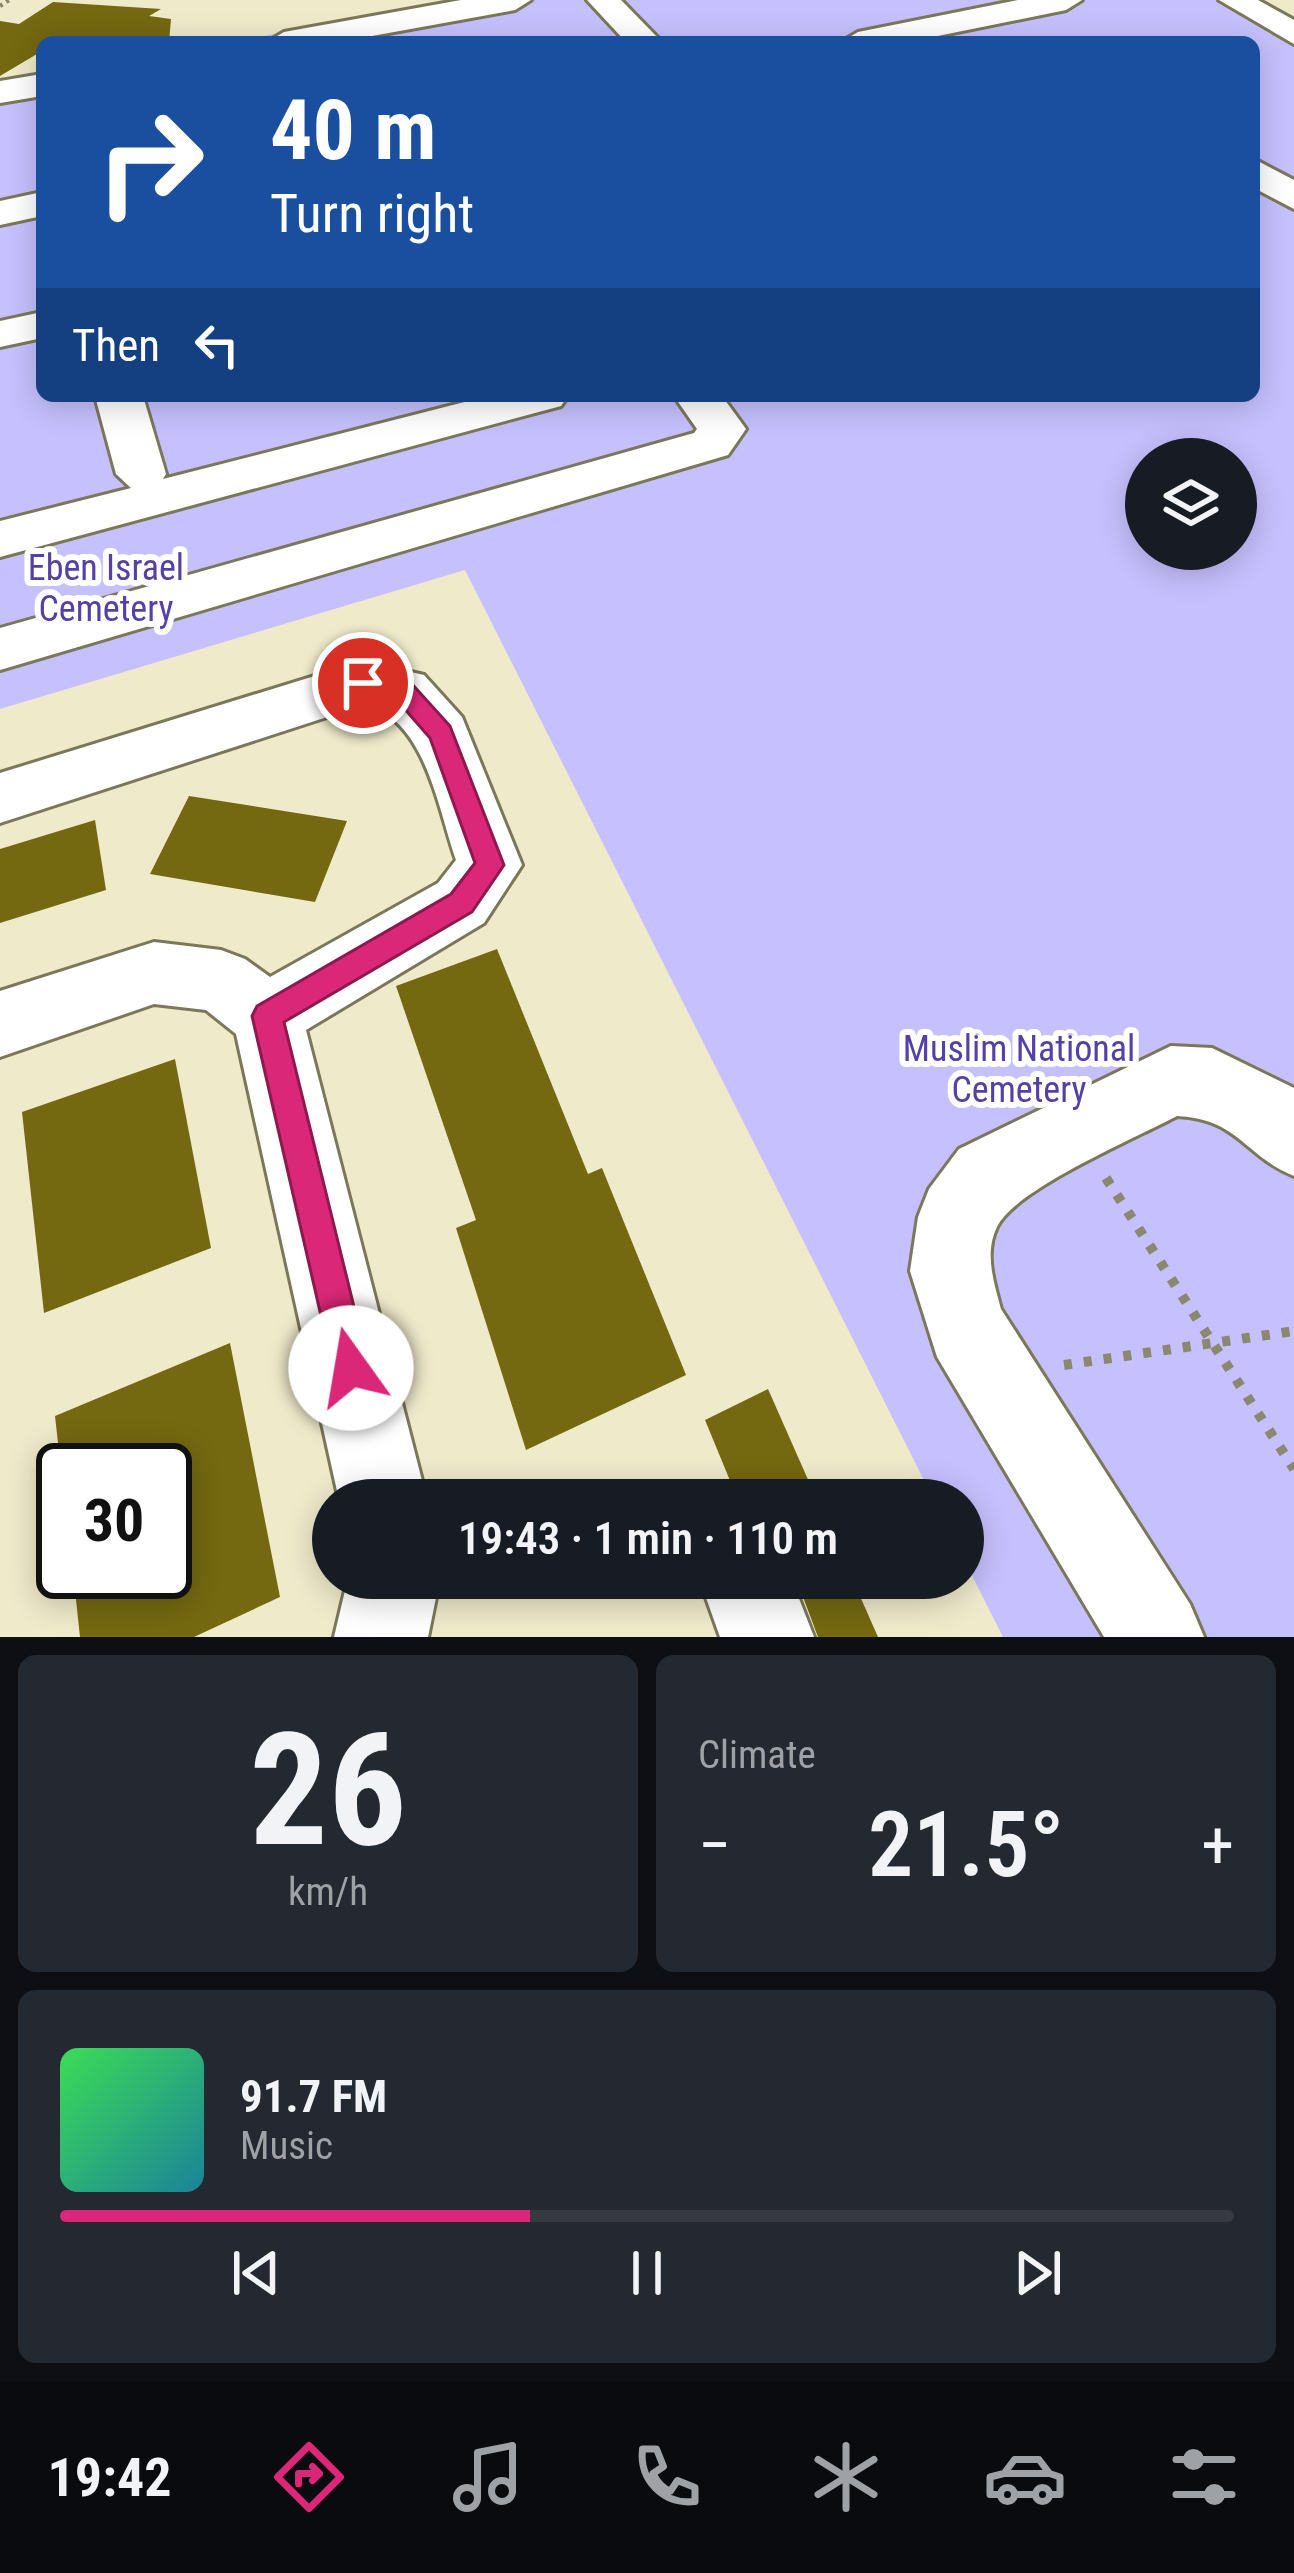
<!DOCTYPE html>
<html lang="en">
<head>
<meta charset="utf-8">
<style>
	body { margin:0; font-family:"Roboto Condensed",sans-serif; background:#242831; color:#f1f3f6; height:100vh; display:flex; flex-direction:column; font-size:45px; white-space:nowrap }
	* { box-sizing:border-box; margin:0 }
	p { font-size:39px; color:#9ea1a6 }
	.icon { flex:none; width:66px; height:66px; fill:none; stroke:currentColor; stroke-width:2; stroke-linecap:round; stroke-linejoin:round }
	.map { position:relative; height:1637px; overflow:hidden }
	.panel { display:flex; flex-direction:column; gap:18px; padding:18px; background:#0d0f14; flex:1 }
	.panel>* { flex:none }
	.banner { position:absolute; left:36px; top:36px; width:1224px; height:366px; border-radius:18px; box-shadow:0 6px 30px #0003; background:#1a4fa0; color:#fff; overflow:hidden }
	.tools { position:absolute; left:1125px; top:438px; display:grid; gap:24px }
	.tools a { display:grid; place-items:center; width:132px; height:132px; border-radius:50%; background:#171b24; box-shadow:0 6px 30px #0003; font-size:60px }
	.speed { position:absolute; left:36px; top:1443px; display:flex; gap:24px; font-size:60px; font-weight:700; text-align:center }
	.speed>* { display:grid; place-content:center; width:156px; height:156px; border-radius:50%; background:#171b24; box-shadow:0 6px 30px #0003; line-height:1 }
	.speed .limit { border:6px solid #111; border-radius:18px; background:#fff; color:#111 }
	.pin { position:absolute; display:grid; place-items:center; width:102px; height:102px; color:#fff; margin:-51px; border:6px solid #fff; border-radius:50%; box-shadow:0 3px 12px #0007 }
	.me { position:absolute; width:132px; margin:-66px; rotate:347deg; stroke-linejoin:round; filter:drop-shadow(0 0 9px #0008) }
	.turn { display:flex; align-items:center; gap:42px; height:252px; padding:0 36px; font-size:54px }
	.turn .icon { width:156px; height:156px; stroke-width:2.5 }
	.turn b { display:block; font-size:84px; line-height:102px }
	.then { display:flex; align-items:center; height:114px; padding:0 36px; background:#0003; gap:24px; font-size:45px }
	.big { font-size:90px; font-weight:600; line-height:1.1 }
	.panel .widget { flex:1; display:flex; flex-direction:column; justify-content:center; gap:18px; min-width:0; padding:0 42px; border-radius:18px; background:#242831 }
	.panel .dial { align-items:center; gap:0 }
	.dial b { font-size:156px; line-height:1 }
	.song { display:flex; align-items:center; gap:36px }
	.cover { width:144px; height:144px; border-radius:18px; background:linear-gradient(135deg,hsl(130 70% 55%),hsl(190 70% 35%)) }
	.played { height:12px; border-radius:6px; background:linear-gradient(90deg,#db2777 40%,#363941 40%) }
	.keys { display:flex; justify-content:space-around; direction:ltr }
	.heat { display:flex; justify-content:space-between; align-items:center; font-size:66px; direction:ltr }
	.panel .tiles { flex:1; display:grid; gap:18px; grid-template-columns:1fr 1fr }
	.widget:last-child { grid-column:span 2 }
	.trip { position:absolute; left:312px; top:1479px; width:672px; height:120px; border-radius:60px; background:#171b24; box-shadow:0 6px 30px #0003; font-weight:600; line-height:120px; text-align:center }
	.dock { display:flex; height:192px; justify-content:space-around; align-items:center; background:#090b0e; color:#9ea1a6 }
	.dock .icon { width:84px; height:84px }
	.dock .current { color:#db2777 }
	.dock b { font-size:54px; color:#f1f3f6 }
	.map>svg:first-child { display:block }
	.green { fill:#c6c1fe; fill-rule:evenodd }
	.building { fill:#746810 }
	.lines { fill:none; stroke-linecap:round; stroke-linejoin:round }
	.minor-casing { stroke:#7b775a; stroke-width:6 }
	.path-far1 { stroke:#8b8872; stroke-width:4.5; stroke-dasharray:3 4.5; stroke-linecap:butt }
	.path { stroke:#8b8872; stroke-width:10; stroke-dasharray:8 12; stroke-linecap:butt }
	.minor { fill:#fff; fill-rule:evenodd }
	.route { fill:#db2777; stroke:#8e194d; stroke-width:3 }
	.labels { text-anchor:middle; stroke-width:12; stroke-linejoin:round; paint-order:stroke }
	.park-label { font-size:36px; fill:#5540a6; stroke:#fff }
</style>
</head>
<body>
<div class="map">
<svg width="1294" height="1637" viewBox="0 0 1294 1637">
	<rect width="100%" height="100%" fill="#efeaca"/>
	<path class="green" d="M464,0H1252L1294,24V1637H1003L963,1558V1500H934L465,570L0,709V83L42,76V396H1254V42H230ZM1146,459H1236V549H1146Z"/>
	<g class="building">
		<polygon points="53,2 161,9 149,16 171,19 169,42 42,42 42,51 0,76 0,21 19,24"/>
		<polygon points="189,796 347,821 315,902 150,874"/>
		<polygon points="95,820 106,890 0,923 0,849"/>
		<polygon points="497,949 588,1174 602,1168 686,1375 526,1450 456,1228 476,1220 396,986"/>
		<polygon points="175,1059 211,1248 44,1313 22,1112"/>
		<polygon points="230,1343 280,1597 194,1637 80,1637 73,1572 165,1572 165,1470 61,1470 55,1416"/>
		<polygon points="768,1389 817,1500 738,1500 705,1420"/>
		<polygon points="796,1578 852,1578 878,1637 818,1637"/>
	</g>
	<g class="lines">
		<defs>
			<g id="minor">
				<polygon points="461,0 531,0 515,10 339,42 267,42 284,32"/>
				<polygon points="587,0 621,0 662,42 626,42"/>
				<polygon points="1018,0 1082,0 1066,10 908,42 841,42 858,32"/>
				<polygon points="1219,0 1258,0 1294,20 1294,44"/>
				<polygon points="42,74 42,96 0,103 0,81"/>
				<polygon points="1254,159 1294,180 1294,209 1254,188"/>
				<polygon points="42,192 42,216 0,225 0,201"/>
				<polygon points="42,312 42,338 0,347 0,321"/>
				<polygon points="95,396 143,396 166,474 163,479 488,396 568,396 561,406 0,557 0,521 131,488 116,474"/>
				<polygon points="674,396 722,396 746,429 728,455 0,670 0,628 694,433 697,429"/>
				<path d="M363,661L424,675L462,717L522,865L484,923L306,1030L427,1500H339L236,1034L206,1010L154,1004L0,1057V991L154,942L221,950L245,959L270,977L438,883L456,860C438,809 425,717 364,705L0,823V773Z"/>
				<path d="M1171,1046L1212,1048L1294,1088V1176C1243,1155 1239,1119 1177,1116C1136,1138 1015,1189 997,1227C984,1253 994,1283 1001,1309L1190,1604L1204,1637H1104L937,1357L910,1271L918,1217L929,1189L959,1149Z"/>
				<polygon points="348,1578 440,1578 428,1637 334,1637"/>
				<polygon points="699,1578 791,1578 814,1637 720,1637"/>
			</g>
		</defs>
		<use href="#minor" class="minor-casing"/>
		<polyline class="path-far1" points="0,6 9,0"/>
		<g class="path">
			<polyline points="1106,1178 1294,1469"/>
			<polyline points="1064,1365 1294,1331"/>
		</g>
		<use href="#minor" class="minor"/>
	</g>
	<polygon class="route" points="363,674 412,684 450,726 504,865 472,912 284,1022 369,1368 364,1381 351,1386 338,1381 333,1368 252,1016 257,1006 451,894 475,863 430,738 396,699 354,690 350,683"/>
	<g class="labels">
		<g class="park-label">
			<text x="106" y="580">Eben Israel<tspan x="106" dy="41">Cemetery</tspan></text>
			<text x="1019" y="1061">Muslim National<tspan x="1019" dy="41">Cemetery</tspan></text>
		</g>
	</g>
</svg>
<div class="tools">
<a><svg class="icon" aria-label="layers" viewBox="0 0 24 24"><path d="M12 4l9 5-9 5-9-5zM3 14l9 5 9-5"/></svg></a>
</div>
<div class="speed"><div class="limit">30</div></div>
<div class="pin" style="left:363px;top:683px;background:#d93025"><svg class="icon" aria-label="arrive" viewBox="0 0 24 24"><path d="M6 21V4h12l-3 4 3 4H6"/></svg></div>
<svg class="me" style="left:351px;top:1368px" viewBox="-20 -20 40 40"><circle r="19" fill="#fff"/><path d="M0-13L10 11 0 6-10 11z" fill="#db2777"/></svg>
<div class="trip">19:43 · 1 min · 110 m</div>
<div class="banner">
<div class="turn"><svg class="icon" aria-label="right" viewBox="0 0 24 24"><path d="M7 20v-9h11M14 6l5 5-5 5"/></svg><div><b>40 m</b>Turn right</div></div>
<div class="then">Then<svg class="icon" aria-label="left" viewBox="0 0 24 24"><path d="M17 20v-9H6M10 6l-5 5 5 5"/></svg></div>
</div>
</div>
<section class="panel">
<div class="tiles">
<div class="widget dial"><b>26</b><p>km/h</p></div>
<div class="widget"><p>Climate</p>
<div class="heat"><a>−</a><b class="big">21.5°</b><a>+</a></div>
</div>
<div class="widget">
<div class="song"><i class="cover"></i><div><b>91.7 FM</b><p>Music</p></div></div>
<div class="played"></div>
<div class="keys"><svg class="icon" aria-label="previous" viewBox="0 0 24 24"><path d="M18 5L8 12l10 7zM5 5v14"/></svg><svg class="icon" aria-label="pause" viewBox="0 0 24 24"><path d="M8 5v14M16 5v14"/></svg><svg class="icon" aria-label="next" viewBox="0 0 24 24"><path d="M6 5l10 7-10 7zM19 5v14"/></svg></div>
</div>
</div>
</section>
<nav class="dock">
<b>19:42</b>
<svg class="icon current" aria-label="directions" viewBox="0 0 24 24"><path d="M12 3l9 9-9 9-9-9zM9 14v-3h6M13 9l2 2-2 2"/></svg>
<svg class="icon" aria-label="music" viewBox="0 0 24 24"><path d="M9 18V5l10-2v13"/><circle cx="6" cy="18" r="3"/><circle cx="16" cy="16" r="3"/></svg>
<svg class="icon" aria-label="phone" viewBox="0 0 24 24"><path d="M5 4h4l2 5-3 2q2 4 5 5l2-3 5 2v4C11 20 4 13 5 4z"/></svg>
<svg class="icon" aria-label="climate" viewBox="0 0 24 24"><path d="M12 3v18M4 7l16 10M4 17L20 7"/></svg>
<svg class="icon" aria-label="car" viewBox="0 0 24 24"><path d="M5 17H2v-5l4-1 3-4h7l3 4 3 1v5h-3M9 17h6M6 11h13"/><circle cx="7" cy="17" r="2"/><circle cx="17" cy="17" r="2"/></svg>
<svg class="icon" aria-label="filters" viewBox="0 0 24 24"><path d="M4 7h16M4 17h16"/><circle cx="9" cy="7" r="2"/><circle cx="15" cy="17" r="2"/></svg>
</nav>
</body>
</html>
